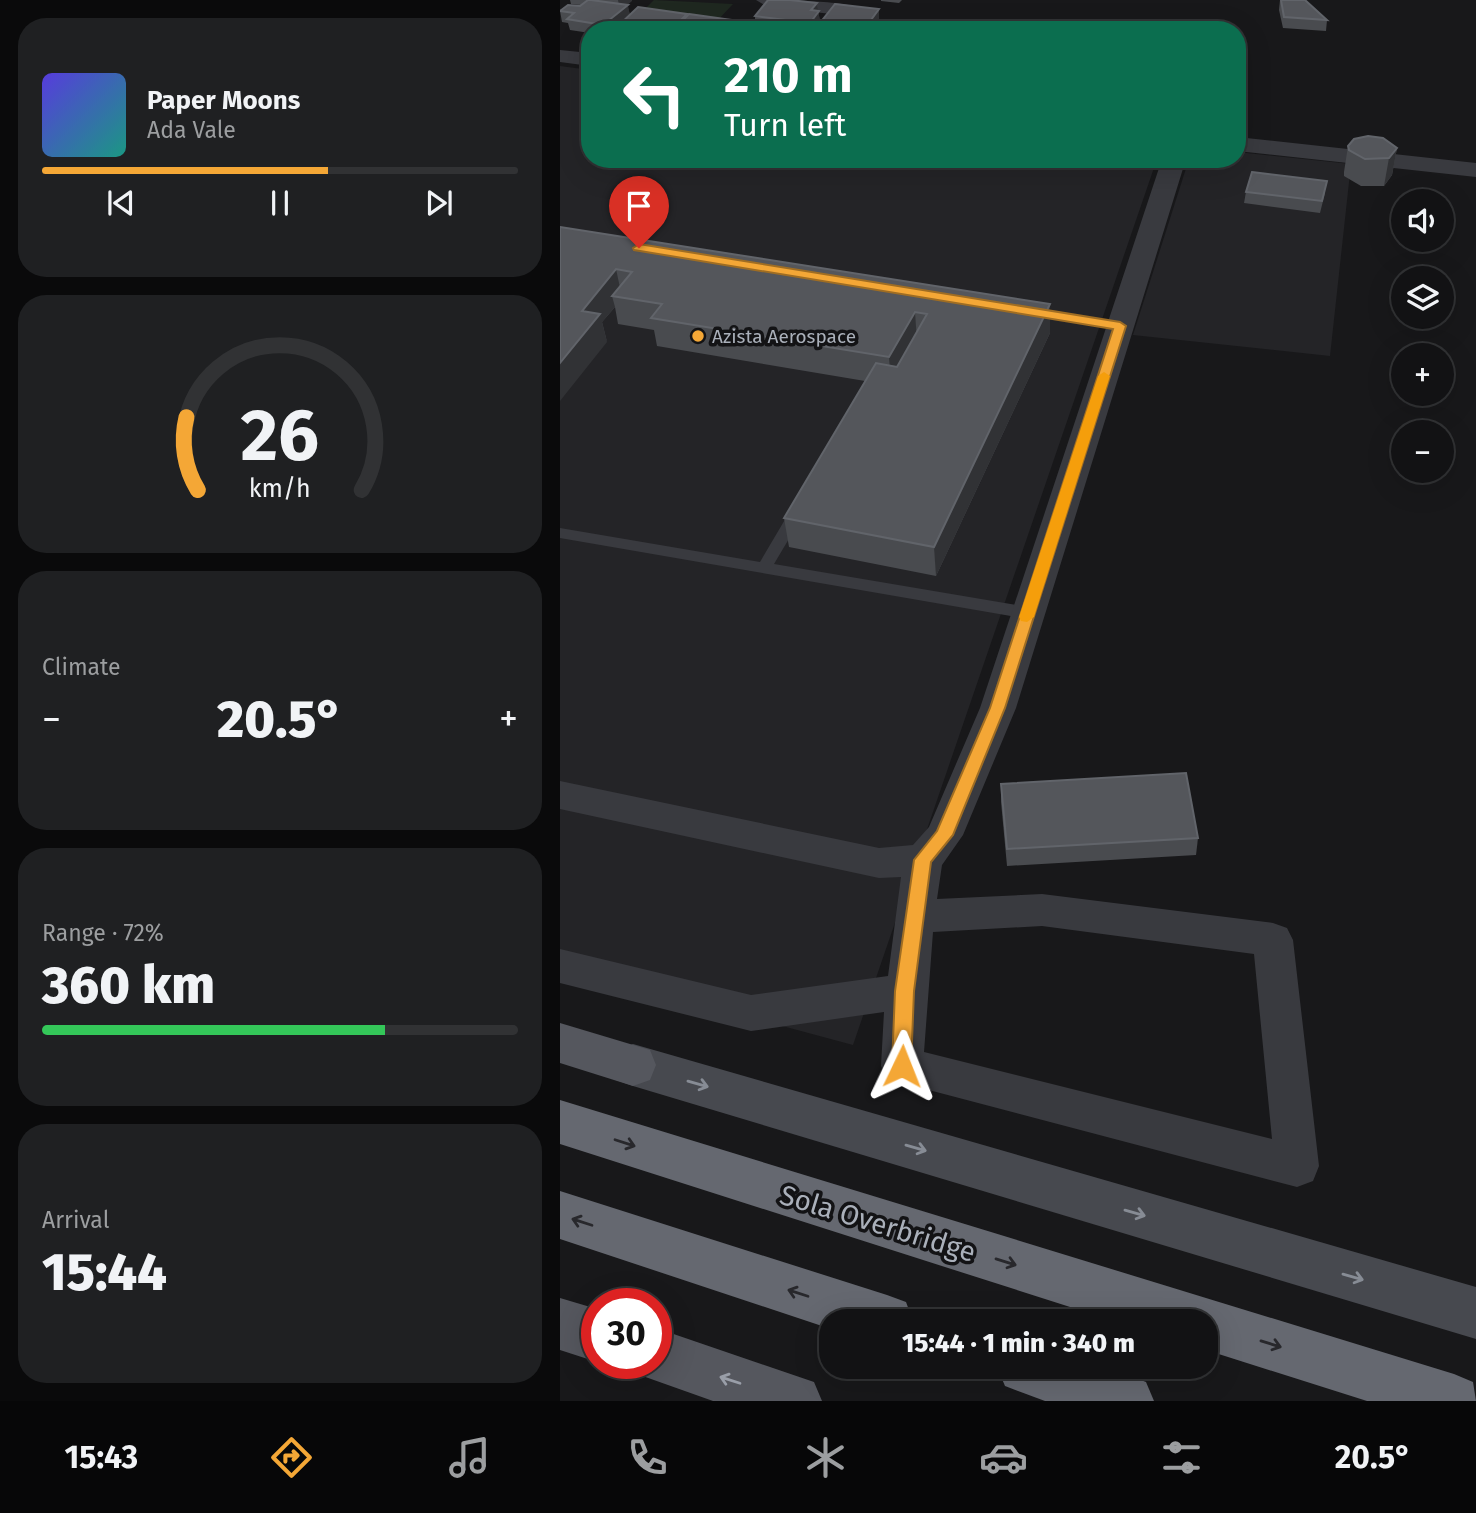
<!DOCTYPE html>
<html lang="en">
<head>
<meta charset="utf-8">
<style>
	body { margin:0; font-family:"Fira Sans",sans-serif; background:#1f2022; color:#f1f3f6; height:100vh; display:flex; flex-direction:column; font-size:26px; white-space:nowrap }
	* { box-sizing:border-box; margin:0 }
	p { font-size:23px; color:#9c9ea0 }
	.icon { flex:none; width:38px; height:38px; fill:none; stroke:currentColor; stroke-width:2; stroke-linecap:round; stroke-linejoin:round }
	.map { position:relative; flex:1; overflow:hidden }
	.sheet { display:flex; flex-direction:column; gap:18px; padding:18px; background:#0a0a0b; width:560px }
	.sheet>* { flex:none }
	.banner { position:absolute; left:21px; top:21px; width:665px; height:147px; border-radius:28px; box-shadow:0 7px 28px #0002,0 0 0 2px #313234; background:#0b6e4f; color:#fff; overflow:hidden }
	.fabs { position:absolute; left:831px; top:189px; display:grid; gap:14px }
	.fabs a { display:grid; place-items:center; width:63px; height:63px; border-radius:50%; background:#121214; box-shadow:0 7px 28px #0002,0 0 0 2px #313234; font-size:35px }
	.speed { position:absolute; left:21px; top:1288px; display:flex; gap:14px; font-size:35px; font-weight:700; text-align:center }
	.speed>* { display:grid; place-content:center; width:91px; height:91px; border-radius:50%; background:#121214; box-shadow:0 7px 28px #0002,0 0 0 2px #313234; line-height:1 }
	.speed .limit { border:10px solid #d22; background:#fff; color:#111 }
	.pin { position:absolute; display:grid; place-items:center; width:60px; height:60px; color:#fff; margin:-72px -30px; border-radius:50% 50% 50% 0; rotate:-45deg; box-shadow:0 0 7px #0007 }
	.pin .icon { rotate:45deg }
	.me { position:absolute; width:77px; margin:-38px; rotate:2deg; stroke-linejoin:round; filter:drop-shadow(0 0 5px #0008) }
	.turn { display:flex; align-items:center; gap:24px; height:147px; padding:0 28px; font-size:32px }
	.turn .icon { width:91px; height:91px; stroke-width:2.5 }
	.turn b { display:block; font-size:49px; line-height:60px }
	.big { font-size:52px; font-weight:800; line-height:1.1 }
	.sheet .tile { flex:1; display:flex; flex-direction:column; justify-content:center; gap:10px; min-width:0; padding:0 24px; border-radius:28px; background:#1f2022 }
	.sheet .dial { align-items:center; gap:0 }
	.dial svg { height:182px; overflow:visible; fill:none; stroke:#313234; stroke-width:7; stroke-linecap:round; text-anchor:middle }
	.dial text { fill:#f1f3f6; stroke:none }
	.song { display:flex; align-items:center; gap:21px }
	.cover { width:84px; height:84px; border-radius:10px; background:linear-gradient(135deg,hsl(250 70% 55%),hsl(170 70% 35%)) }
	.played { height:7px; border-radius:4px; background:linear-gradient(90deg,#f4a736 60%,#313234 60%) }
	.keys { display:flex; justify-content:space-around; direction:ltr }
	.heat { display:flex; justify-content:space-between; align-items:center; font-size:38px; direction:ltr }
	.charge { height:10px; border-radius:5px; background:linear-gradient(90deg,#34c759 72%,#313234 0) }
	.trip { position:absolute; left:259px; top:1309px; width:399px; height:70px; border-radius:28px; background:#121214; box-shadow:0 7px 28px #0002,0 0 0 2px #313234; font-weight:800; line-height:70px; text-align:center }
	.menu { display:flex; height:112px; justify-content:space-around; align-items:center; background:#070708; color:#9c9ea0 }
	.menu .icon { width:49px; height:49px }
	.menu .on { color:#f4a736 }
	.menu b { font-size:32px; color:#f1f3f6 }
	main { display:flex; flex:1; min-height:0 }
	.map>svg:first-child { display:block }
	.built { fill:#242427 }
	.green { fill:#1f2820 }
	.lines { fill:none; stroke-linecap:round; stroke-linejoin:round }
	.lane { fill:#393a3f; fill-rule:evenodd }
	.street { fill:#393a3f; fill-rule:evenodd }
	.secondary { fill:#47494f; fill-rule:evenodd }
	.primary { fill:#55575e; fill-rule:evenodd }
	.highway { fill:#656870; fill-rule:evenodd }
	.wall { fill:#494b4f }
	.shaded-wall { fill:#313235 }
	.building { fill:#54565b; stroke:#61646a; stroke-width:2 }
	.oneway { stroke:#878c95 }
	.oneway2 { stroke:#28282c }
	.oneway3 { stroke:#999ea8 }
	.route { fill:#f4a736; stroke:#9f6d23; stroke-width:2 }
	.slow { fill:#f59e0b }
	.poi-dot { fill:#f4a736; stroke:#131315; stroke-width:2.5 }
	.labels { text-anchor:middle; stroke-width:7; stroke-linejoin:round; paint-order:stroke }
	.far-poi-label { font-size:19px; fill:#aab0ba; stroke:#131315; text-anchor:start }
	.near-street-label { font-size:28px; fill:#aab0ba; stroke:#131315 }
</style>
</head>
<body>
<main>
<section class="sheet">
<div class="tile">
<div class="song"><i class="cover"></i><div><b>Paper Moons</b><p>Ada Vale</p></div></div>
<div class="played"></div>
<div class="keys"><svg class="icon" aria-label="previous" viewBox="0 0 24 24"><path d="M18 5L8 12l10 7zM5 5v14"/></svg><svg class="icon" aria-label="pause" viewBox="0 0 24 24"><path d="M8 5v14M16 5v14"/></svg><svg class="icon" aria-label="next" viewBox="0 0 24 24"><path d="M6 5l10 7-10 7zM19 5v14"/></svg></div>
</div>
<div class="tile dial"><svg viewBox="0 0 100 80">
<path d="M14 69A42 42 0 1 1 86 69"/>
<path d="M14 69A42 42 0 0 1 9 37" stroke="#f4a736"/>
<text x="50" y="56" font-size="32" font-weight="700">26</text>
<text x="50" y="72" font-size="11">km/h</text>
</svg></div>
<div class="tile"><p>Climate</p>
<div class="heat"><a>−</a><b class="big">20.5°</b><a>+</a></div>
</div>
<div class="tile"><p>Range · 72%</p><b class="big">360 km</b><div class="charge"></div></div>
<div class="tile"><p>Arrival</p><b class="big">15:44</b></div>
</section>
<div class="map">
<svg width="916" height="1401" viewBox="0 0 916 1401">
	<rect width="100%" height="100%" fill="#18181a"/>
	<g class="built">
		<polygon points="0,66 30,70 30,159 597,159 293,1045 0,966"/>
		<polygon points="677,152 791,164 770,356 573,335 629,159 677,159"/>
	</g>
	<polygon class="green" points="94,0 173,4 156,22 81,13"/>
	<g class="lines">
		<g class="lane">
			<polygon points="467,307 560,322 567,326 560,330 462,314 460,311"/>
			<polygon points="238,505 246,510 214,564 468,607 476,613 468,619 0,538 0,528 200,562 233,506"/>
		</g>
		<g class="street">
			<path d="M196,0C217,0 294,0 305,11L295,17L206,6Z"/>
			<polygon points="0,50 30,53 30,66 0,62"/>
			<polygon points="677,137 916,163 916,177 677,151"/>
			<path d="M602,159H626L456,708L403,835L382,865L377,899L482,894L713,923L727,928L733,940L759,1166L753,1181L737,1187L327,1079L321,1066L324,1012L191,1031L0,983V949L191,995L328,976L341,877L319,878L0,809V781L319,848L353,845L369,827L420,708ZM482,926L694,954L712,1139L364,1052L373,932Z"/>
		</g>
		<polygon class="secondary" points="73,1044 916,1287 916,1339 73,1086 56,1080 50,1065 56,1050"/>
		<g class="primary">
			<polygon points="0,1023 90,1050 96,1065 90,1080 73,1086 0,1063"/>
			<polygon points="0,1298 37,1309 37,1362 0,1350"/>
			<polygon points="96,1328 254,1382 262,1401 153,1401 77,1374 73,1363 96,1363"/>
		</g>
		<g class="highway">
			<polygon points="0,1100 894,1374 913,1382 916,1401 807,1401 646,1350 646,1321 554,1321 0,1144"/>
			<polygon points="0,1191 327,1295 346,1302 353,1321 271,1321 271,1329 0,1239"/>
			<polygon points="437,1367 546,1367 586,1382 594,1401 485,1401 445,1386"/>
		</g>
	</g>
	<g class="wall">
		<polygon points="10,0 72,0 67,5 70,15 127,14 128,16 179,21 180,30 59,30 58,26 53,30 30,30 30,33 10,30 8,23 2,22 0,11 21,5 11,4"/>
		<polygon points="321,0 342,0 339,3 321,1"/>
		<polygon points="720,0 767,20 766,31 723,28 719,10"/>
		<polygon points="257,3 260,22 254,30 187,30 195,22 195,16"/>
		<polygon points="319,9 319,30 260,30 260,23"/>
		<polygon points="788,146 837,148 832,175 824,186 801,186 784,176 784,172"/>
		<polygon points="686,192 765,193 760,213 684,203"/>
		<polygon points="0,227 490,333 376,576 229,547 224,518 305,381 97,346 94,330 58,324 55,307 42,322 47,342"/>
		<polygon points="441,784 638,838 636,855 447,866 441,802"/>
	</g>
	<g class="shaded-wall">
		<polygon points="58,0 72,0 72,1 60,11"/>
		<polygon points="257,3 260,22 254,30 250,30 250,23 251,10"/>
		<polygon points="68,5 70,16 53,30 44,30 43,25"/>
		<polygon points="319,9 319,20 313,29 311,20"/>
		<polygon points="179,21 180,30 171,30"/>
		<polygon points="319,21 319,30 313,30 313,29"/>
		<polygon points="106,24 107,30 100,30"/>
		<polygon points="837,148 832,175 824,186 829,158"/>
		<polygon points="56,269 62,297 52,296 55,307 42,322 47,342 0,401 0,363 22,311"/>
		<polygon points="490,304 490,333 376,576 374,547"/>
		<polygon points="355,312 357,341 331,386 329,357"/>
	</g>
	<g class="building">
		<polygon points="28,0 31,0 68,5 43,25 7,19 14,13 0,11 8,5 20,6"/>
		<polygon points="208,0 230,0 257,3 251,10 259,11 250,23 195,16"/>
		<polygon points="721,0 745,0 767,20 724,17"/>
		<polygon points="275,4 319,9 311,20 319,21 313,29 260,23"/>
		<polygon points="78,7 127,14 116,25 106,24 100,30 87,30 58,26"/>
		<polygon points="129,14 179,21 171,30 113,30"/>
		<polygon points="194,22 245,29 187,30"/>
		<polygon points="808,136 823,138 837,148 829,158 805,159 789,150 788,146 794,139"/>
		<polygon points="692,172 767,181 762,201 686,192"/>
		<polygon points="0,227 490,304 374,547 224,518 316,363 337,367 367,314 355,312 329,357 91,318 102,304 52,296 72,272 56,269 22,311 40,314 0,363"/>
		<polygon points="626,773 638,838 447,849 441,784"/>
	</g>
	<defs><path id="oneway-shaft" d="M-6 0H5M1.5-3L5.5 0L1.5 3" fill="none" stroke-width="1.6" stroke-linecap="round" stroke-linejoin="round" transform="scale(1.75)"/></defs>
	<g class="oneway">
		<use href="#oneway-shaft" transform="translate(138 1084) rotate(16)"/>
		<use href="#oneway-shaft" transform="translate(356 1148) rotate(16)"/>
		<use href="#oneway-shaft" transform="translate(575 1213) rotate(16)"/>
		<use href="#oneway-shaft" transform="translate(793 1277) rotate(16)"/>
	</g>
	<g class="oneway2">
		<use href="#oneway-shaft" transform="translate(65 1143) rotate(18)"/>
		<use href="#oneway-shaft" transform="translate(22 1222) rotate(-162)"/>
		<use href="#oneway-shaft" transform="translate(446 1262) rotate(17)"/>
		<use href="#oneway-shaft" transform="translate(238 1293) rotate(-162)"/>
		<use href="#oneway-shaft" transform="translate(711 1344) rotate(17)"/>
	</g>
	<use class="oneway3" href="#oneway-shaft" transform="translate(170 1380) rotate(-162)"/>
	<polygon class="route" points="79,244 560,322 566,326 445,708 393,835 371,862 354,991 351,1066 348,1072 342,1075 335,1072 332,1066 335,991 354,860 377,831 430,708 553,329 74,250 73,248"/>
	<polygon class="slow" points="544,372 550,376 474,617 467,622 461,621 459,617 538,376"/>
	<circle class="poi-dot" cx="138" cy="336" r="7"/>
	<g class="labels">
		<g class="far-poi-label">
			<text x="152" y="343">Azista Aerospace</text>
		</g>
		<g class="near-street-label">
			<text transform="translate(318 1223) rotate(17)" y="10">Sola Overbridge</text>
		</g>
	</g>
</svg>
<div class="fabs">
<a><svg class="icon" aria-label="sound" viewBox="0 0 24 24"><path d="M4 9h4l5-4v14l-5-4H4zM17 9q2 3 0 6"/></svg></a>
<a><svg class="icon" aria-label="layers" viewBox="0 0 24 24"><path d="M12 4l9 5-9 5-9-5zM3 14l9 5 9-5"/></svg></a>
<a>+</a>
<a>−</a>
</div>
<div class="speed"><div class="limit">30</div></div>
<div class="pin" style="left:79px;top:248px;background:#d93025"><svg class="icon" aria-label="arrive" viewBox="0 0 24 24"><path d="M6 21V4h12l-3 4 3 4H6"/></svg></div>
<svg class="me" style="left:342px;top:1066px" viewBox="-20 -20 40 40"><path d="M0-17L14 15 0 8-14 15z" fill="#f4a736" stroke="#fff" stroke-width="4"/></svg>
<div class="trip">15:44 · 1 min · 340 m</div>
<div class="banner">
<div class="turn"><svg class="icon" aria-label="left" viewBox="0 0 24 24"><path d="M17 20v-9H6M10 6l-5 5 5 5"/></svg><div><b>210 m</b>Turn left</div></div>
</div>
</div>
</main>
<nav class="menu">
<b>15:43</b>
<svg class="icon on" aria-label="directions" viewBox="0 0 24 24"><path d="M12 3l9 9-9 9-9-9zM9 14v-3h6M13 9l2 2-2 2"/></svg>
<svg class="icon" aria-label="music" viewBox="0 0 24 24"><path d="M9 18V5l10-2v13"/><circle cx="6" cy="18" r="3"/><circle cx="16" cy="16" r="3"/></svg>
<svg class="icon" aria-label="phone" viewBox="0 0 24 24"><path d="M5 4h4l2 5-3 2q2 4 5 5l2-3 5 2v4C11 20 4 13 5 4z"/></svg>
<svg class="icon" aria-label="climate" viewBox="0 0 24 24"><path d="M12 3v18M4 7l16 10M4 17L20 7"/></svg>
<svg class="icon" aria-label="car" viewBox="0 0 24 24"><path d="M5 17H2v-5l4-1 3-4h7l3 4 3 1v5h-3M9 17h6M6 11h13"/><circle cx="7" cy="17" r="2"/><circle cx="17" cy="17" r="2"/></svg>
<svg class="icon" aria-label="filters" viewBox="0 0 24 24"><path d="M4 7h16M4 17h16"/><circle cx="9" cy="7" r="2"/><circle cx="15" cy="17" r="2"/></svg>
<b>20.5°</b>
</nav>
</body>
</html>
